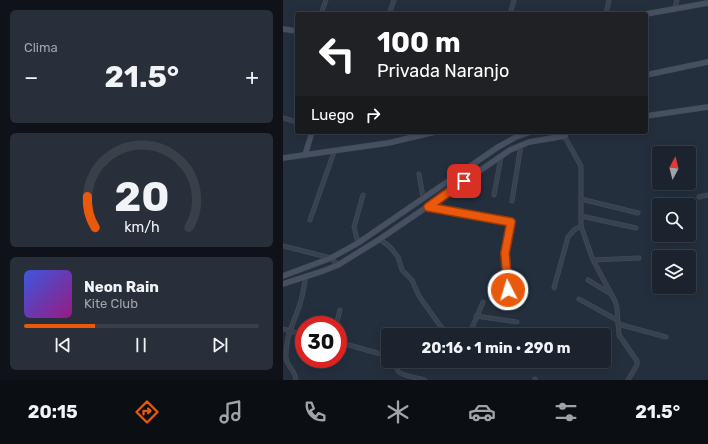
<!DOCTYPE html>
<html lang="es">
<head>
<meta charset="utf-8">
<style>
	body { margin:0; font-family:Rubik,sans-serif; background:#282f3a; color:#f1f3f6; height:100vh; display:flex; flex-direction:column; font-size:15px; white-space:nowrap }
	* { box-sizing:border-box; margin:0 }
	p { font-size:13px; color:#a0a4aa }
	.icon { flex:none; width:22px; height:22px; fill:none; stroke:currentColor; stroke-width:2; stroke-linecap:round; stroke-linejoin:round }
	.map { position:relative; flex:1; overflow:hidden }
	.drawer { display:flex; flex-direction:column; gap:10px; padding:10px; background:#0f1319; width:283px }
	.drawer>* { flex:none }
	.top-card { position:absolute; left:12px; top:12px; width:353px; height:122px; border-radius:4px; box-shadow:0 2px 10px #0003,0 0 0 1px #39404a; background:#202124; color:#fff; overflow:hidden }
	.needle { width:26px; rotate:7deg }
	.buttons { position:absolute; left:369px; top:146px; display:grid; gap:8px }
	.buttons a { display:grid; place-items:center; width:44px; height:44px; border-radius:4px; background:#1b232e; box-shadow:0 2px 10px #0003,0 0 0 1px #39404a; font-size:20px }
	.speed { position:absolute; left:12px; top:316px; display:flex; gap:8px; font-size:20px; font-weight:700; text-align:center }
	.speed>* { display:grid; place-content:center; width:52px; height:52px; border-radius:50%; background:#1b232e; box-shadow:0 2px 10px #0003,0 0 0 1px #39404a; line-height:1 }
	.speed .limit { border:6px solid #d22; background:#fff; color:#111 }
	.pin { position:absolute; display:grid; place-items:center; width:34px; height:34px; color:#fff; margin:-17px; border-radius:8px; box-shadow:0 2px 6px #0006 }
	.me { position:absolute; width:44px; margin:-22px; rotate:355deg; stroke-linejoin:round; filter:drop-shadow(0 0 3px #0008) }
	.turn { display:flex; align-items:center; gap:14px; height:84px; padding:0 16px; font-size:18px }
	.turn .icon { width:52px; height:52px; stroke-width:2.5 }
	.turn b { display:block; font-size:28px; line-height:34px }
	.then { display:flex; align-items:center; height:38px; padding:0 16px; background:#0003; gap:8px; font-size:15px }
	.big { font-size:30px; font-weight:700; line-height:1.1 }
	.drawer .tile { flex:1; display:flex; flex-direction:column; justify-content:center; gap:6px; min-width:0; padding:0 14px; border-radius:6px; background:#282f3a }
	.drawer .dial { align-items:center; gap:0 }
	.dial svg { height:104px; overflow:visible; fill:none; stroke:#39404a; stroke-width:7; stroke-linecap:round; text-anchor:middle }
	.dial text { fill:#f1f3f6; stroke:none }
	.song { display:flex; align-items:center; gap:12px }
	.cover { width:48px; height:48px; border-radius:6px; background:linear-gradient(135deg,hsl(230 70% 55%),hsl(310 70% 35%)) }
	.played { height:4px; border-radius:2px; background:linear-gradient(90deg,#ea580c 30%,#39404a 30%) }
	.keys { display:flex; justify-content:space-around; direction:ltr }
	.heat { display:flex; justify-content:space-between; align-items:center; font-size:22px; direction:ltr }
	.trip { position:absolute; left:98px; top:328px; width:230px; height:40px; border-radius:4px; background:#1b232e; box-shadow:0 2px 10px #0003,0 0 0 1px #39404a; font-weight:700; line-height:40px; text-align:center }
	.menu { display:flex; height:64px; justify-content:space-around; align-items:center; background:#0b0e12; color:#a0a4aa }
	.menu .icon { width:28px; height:28px }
	.menu .selected { color:#ea580c }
	.menu b { font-size:18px; color:#f1f3f6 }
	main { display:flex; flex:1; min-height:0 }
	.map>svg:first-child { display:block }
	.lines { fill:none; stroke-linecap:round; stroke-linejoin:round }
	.street-casing { stroke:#414a57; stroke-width:5 }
	.secondary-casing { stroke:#414a57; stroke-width:6 }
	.street { stroke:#38414e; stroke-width:3.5 }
	.secondary { stroke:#465061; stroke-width:5 }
	.route-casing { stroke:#983908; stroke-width:10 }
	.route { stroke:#ea580c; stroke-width:7 }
</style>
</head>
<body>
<main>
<section class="drawer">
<div class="tile"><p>Clima</p>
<div class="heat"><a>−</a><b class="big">21.5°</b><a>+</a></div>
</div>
<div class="tile dial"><svg viewBox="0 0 100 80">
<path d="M14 69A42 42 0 1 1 86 69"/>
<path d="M14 69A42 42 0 0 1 8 45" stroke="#ea580c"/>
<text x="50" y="56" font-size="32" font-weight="700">20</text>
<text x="50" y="72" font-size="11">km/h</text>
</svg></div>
<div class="tile">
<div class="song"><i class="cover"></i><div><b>Neon Rain</b><p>Kite Club</p></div></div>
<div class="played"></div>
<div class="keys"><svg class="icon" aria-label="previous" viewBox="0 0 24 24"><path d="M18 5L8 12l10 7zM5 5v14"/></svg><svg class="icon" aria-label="pause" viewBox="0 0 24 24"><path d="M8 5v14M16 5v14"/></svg><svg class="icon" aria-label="next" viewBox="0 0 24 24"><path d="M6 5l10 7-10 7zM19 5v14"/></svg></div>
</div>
</section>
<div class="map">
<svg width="425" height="380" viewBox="0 0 425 380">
	<rect width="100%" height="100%" fill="#242f3e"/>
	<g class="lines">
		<defs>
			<g id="street">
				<polyline points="392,8 394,0"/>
				<polyline points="38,14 43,0"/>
				<polyline points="106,14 111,0"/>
				<polyline points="227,14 231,0"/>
				<polyline points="323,14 326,0"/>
				<polyline points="0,118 14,122"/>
				<polyline points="279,132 298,166 298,226 310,260 332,301 334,308 336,335 354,361 354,365 345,380"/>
				<polyline points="136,174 140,197"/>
				<polyline points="211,195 218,157"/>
				<polyline points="416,197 425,195"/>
				<polyline points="298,199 355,213"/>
				<polyline points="229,201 238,145"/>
				<polyline points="145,207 228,223 222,253 225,290"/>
				<polyline points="298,216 353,228"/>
				<polyline points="27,220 51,152"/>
				<polyline points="97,239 108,248 115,257 119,270 129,280 136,296 158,327 169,335"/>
				<polyline points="75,243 71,227 80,195"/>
				<polyline points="0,246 48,258 55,265"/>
				<polyline points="310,260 356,258"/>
				<polyline points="305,280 328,294"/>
				<polyline points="271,288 285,237 291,230 298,226"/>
				<polyline points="296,299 334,320"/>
				<polyline points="193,316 234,322"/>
				<polyline points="335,324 383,337"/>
				<polyline points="53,325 57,310"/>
				<polyline points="0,329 21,335"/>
				<polyline points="186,335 200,302"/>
				<polyline points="55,342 105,356"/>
				<path d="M115,361C114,364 113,368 115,371C118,376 136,378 142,380"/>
				<polyline points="126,361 150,365"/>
				<path d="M13,380C13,372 4,366 3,358C2,338 11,322 17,304C20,295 21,285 23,276"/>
				<polyline points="252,380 252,379"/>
			</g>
			<g id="secondary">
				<polyline points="363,14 425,3"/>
				<polyline points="0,29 14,31"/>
				<polyline points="363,75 425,62"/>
				<polyline points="363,116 425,107"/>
				<polyline points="22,155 29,132"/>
				<polyline points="0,158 105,143 152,132"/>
				<polyline points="0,276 48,258 75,243 215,147 233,137 247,132"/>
				<polyline points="0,284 40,271 55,265 97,239 227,150 246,142 282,136"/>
			</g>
		</defs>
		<use href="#street" class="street-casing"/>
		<use href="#secondary" class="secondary-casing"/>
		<use href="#street" class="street"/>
		<use href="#secondary" class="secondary"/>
	</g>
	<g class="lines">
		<defs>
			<polyline id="route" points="181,181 145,207 228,222 222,253 225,290"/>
		</defs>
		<use href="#route" class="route-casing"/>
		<use href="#route" class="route"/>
	</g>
</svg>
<div class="buttons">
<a><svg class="needle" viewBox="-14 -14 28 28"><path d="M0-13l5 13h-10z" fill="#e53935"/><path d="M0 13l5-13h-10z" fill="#a0a4aa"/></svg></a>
<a><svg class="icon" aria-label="search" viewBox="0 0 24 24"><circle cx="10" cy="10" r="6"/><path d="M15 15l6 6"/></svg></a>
<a><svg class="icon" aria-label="layers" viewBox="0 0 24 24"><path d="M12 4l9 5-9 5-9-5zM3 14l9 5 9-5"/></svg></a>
</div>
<div class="speed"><div class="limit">30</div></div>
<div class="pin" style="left:181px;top:181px;background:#d93025"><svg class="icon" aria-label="arrive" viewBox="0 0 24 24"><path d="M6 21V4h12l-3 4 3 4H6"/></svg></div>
<svg class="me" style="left:225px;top:290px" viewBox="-20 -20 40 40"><circle r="17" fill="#ea580c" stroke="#fff" stroke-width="3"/><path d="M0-11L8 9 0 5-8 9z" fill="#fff"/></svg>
<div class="trip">20:16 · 1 min · 290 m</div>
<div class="top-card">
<div class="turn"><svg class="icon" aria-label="left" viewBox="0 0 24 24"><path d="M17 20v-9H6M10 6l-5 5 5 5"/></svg><div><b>100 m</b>Privada Naranjo</div></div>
<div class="then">Luego<svg class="icon" aria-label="right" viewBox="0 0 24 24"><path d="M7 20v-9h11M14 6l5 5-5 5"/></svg></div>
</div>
</div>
</main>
<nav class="menu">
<b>20:15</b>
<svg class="icon selected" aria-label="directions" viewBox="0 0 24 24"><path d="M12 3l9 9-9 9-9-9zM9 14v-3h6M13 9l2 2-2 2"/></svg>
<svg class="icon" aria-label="music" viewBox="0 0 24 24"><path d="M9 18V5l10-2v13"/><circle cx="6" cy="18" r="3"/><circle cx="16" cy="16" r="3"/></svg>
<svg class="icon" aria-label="phone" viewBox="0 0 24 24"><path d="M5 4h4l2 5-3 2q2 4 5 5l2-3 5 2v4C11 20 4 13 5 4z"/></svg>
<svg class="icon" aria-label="climate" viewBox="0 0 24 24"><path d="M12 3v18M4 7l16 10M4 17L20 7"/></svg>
<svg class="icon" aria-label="car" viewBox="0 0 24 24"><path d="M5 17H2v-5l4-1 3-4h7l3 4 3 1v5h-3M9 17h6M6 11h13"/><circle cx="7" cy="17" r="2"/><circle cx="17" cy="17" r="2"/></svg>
<svg class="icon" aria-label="filters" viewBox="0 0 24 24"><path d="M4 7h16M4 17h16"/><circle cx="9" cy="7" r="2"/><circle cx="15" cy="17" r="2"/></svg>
<b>21.5°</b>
</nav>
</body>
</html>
